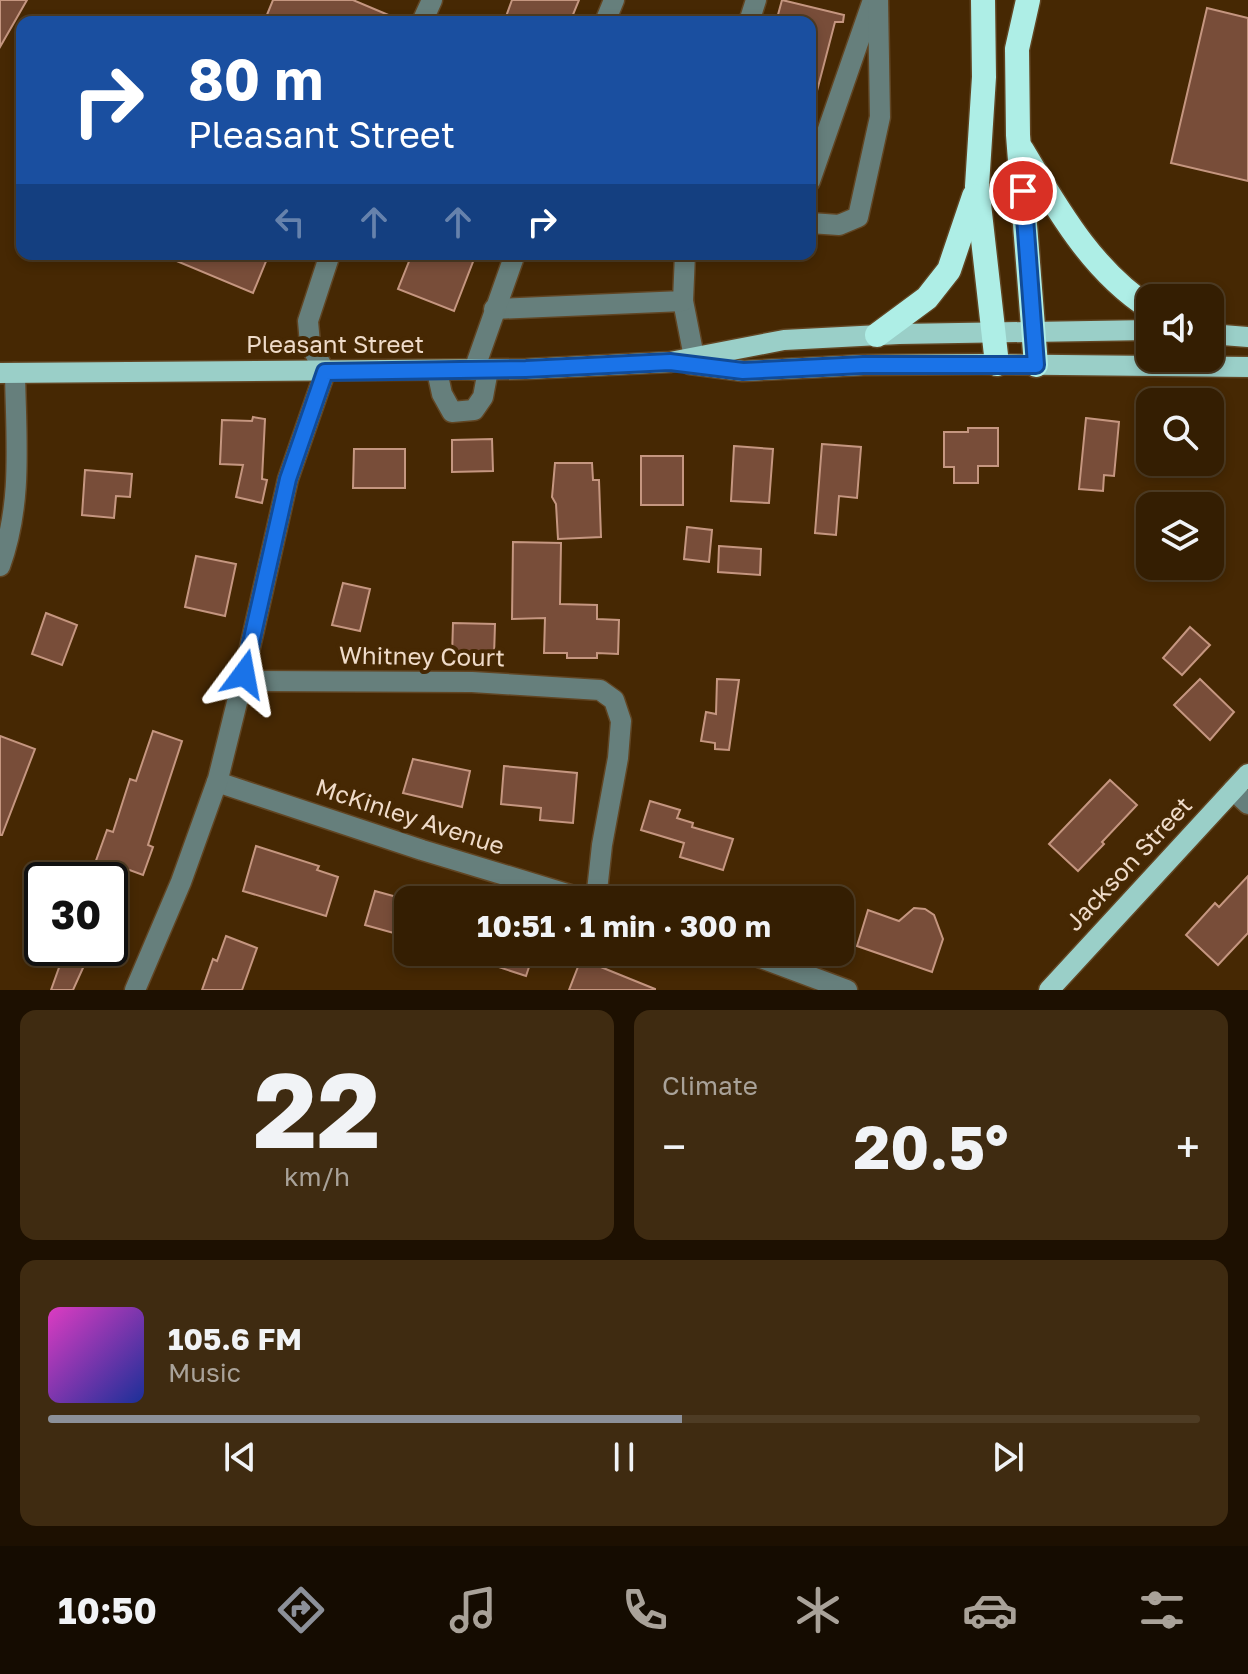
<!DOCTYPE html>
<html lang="en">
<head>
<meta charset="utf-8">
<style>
	body { margin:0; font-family:"Golos Text",sans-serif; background:#3f2b11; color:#f1f3f6; height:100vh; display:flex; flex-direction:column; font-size:30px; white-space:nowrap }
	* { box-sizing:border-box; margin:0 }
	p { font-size:26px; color:#a9a299 }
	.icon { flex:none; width:44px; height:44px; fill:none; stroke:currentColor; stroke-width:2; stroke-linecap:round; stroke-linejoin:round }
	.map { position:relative; height:990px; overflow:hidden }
	.details { display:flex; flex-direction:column; gap:20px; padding:20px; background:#1d1001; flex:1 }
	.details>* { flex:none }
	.hud { position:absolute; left:16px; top:16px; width:800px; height:244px; border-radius:16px; box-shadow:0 4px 12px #0003,0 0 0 2px #4e3c24; background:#1a4fa0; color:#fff; overflow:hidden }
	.controls { position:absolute; left:1136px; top:284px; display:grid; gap:16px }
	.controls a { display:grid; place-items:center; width:88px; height:88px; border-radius:16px; background:#341e02; box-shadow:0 4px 12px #0003,0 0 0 2px #4e3c24; font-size:40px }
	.speed { position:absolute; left:24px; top:862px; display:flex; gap:16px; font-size:40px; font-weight:700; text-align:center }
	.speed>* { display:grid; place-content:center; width:104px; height:104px; border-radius:50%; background:#341e02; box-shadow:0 4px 12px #0003,0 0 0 2px #4e3c24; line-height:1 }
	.speed .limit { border:4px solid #111; border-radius:12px; background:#fff; color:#111 }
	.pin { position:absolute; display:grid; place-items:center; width:68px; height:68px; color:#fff; margin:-34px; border:4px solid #fff; border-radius:50%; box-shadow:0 2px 8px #0007 }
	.me { position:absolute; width:88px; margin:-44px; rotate:13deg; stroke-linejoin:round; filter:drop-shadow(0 0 6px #0008) }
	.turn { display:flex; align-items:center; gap:28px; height:168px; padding:0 40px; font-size:36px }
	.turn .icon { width:104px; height:104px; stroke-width:2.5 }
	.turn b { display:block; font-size:56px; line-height:68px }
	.lanes { display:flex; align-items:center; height:76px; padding:0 40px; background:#0003; justify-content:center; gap:40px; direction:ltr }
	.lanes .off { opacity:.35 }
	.big { font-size:60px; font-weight:700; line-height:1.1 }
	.details .card { flex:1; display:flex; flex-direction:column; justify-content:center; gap:12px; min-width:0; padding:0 28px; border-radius:16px; background:#3f2b11 }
	.details .dial { align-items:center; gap:0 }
	.dial b { font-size:104px; line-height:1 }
	.song { display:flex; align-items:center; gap:24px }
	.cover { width:96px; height:96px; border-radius:12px; background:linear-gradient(135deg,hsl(310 70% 55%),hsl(230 70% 35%)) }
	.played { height:8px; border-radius:4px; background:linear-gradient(90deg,#8c9099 55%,#4e3c24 55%) }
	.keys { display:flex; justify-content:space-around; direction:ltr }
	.heat { display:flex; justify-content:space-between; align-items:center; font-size:44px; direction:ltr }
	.details .tiles { flex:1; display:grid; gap:20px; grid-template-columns:1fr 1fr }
	.card:last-child { grid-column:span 2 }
	.trip { position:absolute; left:394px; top:886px; width:460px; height:80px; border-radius:16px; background:#341e02; box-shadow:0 4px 12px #0003,0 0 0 2px #4e3c24; font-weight:700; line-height:80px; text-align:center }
	.tab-bar { display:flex; height:128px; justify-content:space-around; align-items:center; background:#150c01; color:#a9a299 }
	.tab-bar .icon { width:56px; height:56px }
	.tab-bar .on { color:#8c9099 }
	.tab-bar b { font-size:36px; color:#f1f3f6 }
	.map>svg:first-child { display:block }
	.building { fill:#784d39; stroke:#c59680; stroke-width:2 }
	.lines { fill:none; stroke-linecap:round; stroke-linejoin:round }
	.minor-casing { stroke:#614523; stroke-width:23 }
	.major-casing { stroke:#614523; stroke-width:23 }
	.highway-casing { stroke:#614523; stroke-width:27 }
	.minor { stroke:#667f7c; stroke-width:20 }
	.major { stroke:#9acfc8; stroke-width:20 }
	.highway { stroke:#aeeee6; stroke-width:24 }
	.route-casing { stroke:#114b97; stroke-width:20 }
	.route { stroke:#1a73e8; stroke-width:14 }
	.labels { text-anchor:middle; stroke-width:8; stroke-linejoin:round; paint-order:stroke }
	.street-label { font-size:24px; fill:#efdbc9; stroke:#462803 }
</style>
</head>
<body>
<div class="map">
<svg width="1248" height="990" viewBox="0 0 1248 990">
	<rect width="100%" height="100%" fill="#462803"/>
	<g class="building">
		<polygon points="0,0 27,0 0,47"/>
		<polygon points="273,0 353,0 405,22 264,22"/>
		<polygon points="512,0 579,0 570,22 504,22"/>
		<polygon points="782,0 844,15 843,22 835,22 817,91 810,90 810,22 776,22"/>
		<polygon points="1207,8 1248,18 1248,181 1171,163"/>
		<polygon points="160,254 269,254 253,293"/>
		<polygon points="412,254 476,254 454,311 398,289"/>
		<polygon points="253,417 265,419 262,479 267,480 262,503 236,497 243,465 220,464 222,420 252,421"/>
		<polygon points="1086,418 1119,422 1114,476 1104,475 1103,491 1079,489"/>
		<polygon points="968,428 998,428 998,466 978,466 978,483 954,483 954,467 944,467 944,432 968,432"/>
		<polygon points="492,439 493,471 452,472 452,440"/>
		<polygon points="822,444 861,447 857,498 839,496 836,535 815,533"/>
		<polygon points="734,446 773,449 769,503 731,501"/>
		<polygon points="354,449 405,449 405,488 353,488"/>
		<rect x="641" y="456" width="42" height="49"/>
		<polygon points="555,463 592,463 593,480 599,480 601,537 558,539 556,504 552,497"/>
		<polygon points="85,470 132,474 130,497 116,496 114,518 82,515"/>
		<polygon points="687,527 712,530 709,562 684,559"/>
		<polygon points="513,542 561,543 560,604 597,605 597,619 619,620 618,654 597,653 597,658 567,658 567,653 544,653 545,618 512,619"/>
		<polygon points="719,546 761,549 760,575 718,572"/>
		<polygon points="196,556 236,564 225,616 185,607"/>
		<polygon points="343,583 370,589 360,631 332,625"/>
		<polygon points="46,613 77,625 62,665 32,654"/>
		<polygon points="453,623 495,624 494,656 452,656"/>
		<polygon points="1190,627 1210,645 1182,675 1163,658"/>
		<polygon points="717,679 739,680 729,750 715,749 715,743 701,741 706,712 716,714"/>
		<polygon points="1200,679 1234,712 1210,740 1174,705"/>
		<polygon points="153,731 182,741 148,845 153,847 143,875 116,865 112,876 93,869 107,830 113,832 130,779 136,781"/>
		<polygon points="0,736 35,749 2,835 0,835"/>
		<polygon points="413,759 470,771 462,807 403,793"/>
		<polygon points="504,766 577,773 573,823 540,820 541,808 501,804"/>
		<polygon points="1110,780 1137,805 1102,842 1104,844 1078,871 1049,844"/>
		<polygon points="650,801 680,810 677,818 693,823 692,827 733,839 723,870 680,857 684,843 641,830"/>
		<polygon points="256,846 319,866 317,870 338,877 326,916 243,891"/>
		<polygon points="1248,876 1248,933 1218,965 1186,935 1215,903 1219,907"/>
		<polygon points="375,891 408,900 408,937 365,925"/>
		<polygon points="914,908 925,909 934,915 943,939 932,972 857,946 868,910 899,921"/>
		<polygon points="226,936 257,948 242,990 202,990 213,959 217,961"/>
		<polygon points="66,948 92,948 73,990 51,990"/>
		<polygon points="465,952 534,952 526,976 465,956"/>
		<polygon points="581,959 655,989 655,990 569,990"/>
	</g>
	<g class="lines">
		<defs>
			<g id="minor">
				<polyline points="422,22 432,0"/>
				<polyline points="605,22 614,0"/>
				<polyline points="749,22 756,0"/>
				<polyline points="810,181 873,0"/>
				<polyline points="810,223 839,225 858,217 880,117 878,0"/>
				<polyline points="683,301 694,357"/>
				<polyline points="494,309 683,301 685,254"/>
				<polyline points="474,370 515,254"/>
				<polyline points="437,371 442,394 452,412 474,410 483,397 488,370"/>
				<path d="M0,566C23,503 16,439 15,373"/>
				<polyline points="243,681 472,682 600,690 614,700 621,721 618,758 602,845 596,900"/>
				<polyline points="217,782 422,850 587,900"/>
				<polyline points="1233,790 1248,804"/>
				<polyline points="745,952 847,990"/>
				<polyline points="135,990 181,882 218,779 244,674 288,479 325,372 310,344 308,321 330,254"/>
			</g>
			<g id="major">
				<polyline points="1210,334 1248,337"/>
				<polyline points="690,364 743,371 863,365 982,364 1248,367"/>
				<polyline points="0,373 526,369 670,362 784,340 899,334 1150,330"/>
				<polyline points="1049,990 1248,774"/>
			</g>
			<g id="highway">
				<polyline points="983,0 984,77 977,186 997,364"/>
				<polyline points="1028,0 1017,49 1018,135 1036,365"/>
				<path d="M1022,150C1057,208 1091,270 1150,308"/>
				<polyline points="877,335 927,298 949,270 974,196"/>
			</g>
		</defs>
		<use href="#minor" class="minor-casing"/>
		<use href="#major" class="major-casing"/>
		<use href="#highway" class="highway-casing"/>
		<use href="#minor" class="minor"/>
		<use href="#major" class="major"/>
		<use href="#highway" class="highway"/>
	</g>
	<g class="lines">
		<defs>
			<polyline id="route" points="244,674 288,479 325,372 526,369 670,362 743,371 863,365 1036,365 1023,191"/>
		</defs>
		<use href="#route" class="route-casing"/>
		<use href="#route" class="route"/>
	</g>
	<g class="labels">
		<g class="street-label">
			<text x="335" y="353">Pleasant Street</text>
			<text transform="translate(422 657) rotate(1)" y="8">Whitney Court</text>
			<text transform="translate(410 817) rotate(18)" y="8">McKinley Avenue</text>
			<text transform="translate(1129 864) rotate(-47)" y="8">Jackson Street</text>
		</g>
	</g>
</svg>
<div class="controls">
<a><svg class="icon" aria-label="sound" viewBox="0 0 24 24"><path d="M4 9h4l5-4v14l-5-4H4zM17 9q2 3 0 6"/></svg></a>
<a><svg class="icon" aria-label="search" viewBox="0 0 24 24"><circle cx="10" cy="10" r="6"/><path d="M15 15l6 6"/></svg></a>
<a><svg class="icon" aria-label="layers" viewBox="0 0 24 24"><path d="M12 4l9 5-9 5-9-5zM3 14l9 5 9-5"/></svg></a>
</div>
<div class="speed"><div class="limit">30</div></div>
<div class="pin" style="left:1023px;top:191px;background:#d93025"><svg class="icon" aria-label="arrive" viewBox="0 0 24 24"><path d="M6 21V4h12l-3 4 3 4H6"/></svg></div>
<svg class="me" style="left:244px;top:674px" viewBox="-20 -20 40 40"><path d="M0-17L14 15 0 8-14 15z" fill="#1a73e8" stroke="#fff" stroke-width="4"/></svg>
<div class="trip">10:51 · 1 min · 300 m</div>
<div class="hud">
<div class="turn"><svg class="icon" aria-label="right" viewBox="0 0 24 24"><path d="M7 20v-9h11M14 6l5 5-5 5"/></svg><div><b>80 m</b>Pleasant Street</div></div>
<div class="lanes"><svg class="icon off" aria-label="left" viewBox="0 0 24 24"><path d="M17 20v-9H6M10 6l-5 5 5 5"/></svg><svg class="icon off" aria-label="ahead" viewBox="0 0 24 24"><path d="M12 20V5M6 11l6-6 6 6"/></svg><svg class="icon off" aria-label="ahead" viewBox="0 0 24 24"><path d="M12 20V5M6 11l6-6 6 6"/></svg><svg class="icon" aria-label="right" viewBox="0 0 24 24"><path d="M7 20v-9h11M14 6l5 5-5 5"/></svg></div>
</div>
</div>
<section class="details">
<div class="tiles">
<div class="card dial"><b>22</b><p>km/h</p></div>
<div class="card"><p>Climate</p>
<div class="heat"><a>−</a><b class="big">20.5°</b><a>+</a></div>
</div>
<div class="card">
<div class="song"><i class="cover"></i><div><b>105.6 FM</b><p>Music</p></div></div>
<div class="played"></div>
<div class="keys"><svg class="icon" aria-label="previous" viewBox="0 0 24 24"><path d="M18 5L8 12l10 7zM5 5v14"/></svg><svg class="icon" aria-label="pause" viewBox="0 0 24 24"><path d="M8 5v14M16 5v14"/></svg><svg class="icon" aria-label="next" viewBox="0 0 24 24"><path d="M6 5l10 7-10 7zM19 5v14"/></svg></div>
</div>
</div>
</section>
<nav class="tab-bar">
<b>10:50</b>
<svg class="icon on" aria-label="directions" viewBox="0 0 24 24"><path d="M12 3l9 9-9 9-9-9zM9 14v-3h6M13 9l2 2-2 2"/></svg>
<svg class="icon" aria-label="music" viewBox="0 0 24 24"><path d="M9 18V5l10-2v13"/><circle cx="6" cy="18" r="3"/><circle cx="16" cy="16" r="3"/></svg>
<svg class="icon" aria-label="phone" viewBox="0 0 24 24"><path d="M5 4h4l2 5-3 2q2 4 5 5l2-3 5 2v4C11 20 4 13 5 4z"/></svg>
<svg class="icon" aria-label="climate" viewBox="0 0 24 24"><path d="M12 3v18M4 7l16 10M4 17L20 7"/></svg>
<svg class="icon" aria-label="car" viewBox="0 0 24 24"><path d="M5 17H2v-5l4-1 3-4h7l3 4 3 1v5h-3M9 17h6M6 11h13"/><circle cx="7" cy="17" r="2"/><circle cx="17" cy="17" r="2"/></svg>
<svg class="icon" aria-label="filters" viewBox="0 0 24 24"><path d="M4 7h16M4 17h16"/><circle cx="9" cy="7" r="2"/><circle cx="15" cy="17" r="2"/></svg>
</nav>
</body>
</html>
